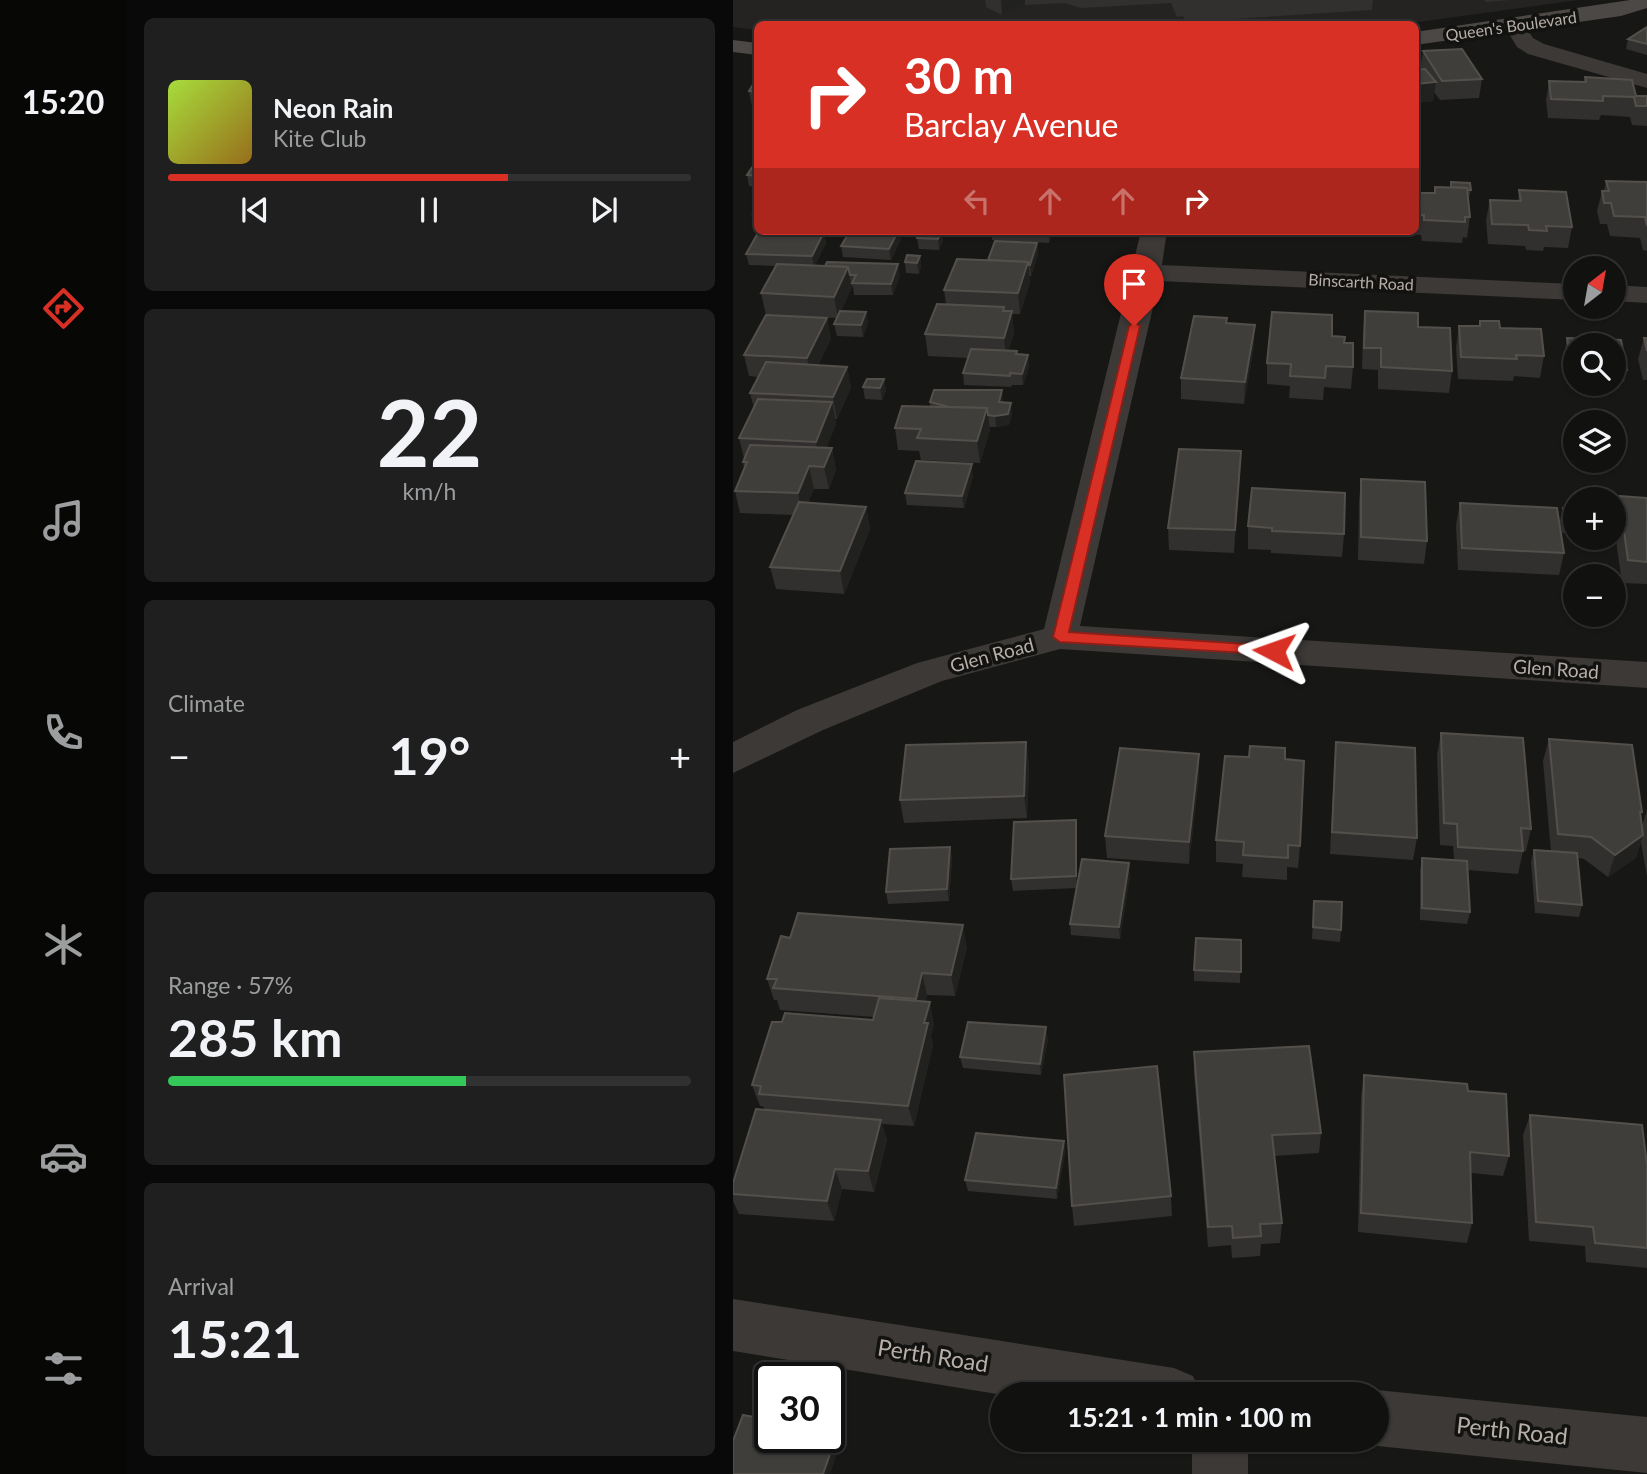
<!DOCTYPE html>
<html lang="en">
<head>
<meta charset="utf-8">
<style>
	body { margin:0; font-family:Lato,sans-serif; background:#1e1f1e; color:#f1f3f6; height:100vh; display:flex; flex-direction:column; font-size:26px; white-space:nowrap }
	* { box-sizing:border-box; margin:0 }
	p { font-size:23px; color:#9c9d9f }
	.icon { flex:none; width:38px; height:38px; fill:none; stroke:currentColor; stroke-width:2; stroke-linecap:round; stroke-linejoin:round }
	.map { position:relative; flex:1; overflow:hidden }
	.drawer { display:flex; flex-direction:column; gap:18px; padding:18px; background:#090909; width:607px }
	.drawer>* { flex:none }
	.banner { position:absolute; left:21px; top:21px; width:665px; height:214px; border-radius:10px; box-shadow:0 2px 5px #0004,0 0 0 2px #303130; background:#d93025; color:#fff; overflow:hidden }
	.needle { width:46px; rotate:31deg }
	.buttons { position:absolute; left:830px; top:256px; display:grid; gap:14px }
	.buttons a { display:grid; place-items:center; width:63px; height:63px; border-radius:50%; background:#111110; box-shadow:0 2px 5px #0004,0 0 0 2px #303130; font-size:35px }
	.speed { position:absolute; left:21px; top:1362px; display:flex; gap:14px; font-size:35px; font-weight:700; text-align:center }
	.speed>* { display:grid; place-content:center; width:91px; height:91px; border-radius:50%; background:#111110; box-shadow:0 2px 5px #0004,0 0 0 2px #303130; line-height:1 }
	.speed .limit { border:4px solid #111; border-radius:10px; background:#fff; color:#111 }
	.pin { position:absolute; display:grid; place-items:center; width:60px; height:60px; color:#fff; margin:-72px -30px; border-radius:50% 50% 50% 0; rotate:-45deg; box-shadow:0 0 7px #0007 }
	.pin .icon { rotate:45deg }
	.me { position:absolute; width:77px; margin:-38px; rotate:274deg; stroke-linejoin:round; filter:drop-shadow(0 0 5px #0008) }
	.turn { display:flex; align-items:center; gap:24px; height:147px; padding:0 35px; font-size:32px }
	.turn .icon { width:91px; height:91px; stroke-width:2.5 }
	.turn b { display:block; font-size:49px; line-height:60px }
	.lanes { display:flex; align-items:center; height:66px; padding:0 35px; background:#0003; justify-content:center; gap:35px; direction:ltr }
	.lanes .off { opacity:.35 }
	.big { font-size:52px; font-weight:700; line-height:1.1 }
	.drawer .tile { flex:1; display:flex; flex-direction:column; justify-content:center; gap:10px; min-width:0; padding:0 24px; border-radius:10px; background:#1e1f1e }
	.drawer .dial { align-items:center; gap:0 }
	.dial b { font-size:91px; line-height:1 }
	.song { display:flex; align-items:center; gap:21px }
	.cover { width:84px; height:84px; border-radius:10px; background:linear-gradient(135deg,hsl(80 70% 55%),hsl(40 70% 35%)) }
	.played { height:7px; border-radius:4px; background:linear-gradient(90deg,#d93025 65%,#303130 65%) }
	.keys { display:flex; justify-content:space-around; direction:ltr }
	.heat { display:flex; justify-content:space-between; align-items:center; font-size:38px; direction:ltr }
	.charge { height:10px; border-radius:5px; background:linear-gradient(90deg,#34c759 57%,#303130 0) }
	.trip { position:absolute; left:257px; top:1382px; width:399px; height:70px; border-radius:35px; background:#111110; box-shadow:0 2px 5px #0004,0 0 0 2px #303130; font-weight:700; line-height:70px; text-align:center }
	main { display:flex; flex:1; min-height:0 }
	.tabs { display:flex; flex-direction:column; width:126px; justify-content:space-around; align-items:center; background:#070706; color:#9c9d9f }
	.tabs .icon { width:49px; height:49px }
	.tabs .on { color:#d93025 }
	.tabs b { font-size:32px; color:#f1f3f6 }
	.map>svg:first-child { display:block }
	.built { fill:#242321 }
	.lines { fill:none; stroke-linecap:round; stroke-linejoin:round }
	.street { fill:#3c3937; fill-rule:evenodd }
	.secondary { fill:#4c4845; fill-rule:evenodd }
	.wall { fill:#32302e }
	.shaded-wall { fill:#21211f }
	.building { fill:#403e3b; stroke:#53504c; stroke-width:2 }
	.route { fill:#d93025; stroke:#8d1f18; stroke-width:2 }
	.labels { text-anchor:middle; stroke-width:7; stroke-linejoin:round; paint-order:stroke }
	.far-street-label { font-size:16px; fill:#b7aea8; stroke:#121210 }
	.street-label { font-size:19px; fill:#b7aea8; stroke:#121210 }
	.near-street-label { font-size:23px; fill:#b7aea8; stroke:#121210 }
</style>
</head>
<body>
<main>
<nav class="tabs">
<b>15:20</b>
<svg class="icon on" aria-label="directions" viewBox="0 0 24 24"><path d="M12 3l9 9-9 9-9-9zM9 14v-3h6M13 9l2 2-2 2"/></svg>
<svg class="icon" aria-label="music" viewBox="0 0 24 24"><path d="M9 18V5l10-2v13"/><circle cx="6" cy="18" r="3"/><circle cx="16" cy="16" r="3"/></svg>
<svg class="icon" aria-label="phone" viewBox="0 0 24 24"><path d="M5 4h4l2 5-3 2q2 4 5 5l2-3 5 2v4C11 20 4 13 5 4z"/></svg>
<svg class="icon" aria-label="climate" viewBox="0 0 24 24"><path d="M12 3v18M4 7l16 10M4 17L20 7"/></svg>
<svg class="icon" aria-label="car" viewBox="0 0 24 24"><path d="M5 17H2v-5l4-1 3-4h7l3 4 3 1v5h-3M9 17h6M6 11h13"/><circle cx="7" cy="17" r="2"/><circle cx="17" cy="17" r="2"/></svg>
<svg class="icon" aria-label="filters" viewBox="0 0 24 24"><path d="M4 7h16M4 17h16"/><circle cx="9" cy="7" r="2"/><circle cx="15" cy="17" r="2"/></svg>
</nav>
<section class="drawer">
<div class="tile">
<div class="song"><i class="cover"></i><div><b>Neon Rain</b><p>Kite Club</p></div></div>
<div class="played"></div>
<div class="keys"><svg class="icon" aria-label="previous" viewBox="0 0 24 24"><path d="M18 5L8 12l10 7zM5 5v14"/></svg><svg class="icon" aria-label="pause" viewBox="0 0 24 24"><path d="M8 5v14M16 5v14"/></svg><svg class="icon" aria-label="next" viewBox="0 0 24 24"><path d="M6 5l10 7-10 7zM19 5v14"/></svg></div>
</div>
<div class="tile dial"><b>22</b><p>km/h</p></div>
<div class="tile"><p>Climate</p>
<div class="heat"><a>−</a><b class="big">19°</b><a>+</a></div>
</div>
<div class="tile"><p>Range · 57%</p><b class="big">285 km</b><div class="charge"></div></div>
<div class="tile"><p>Arrival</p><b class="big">15:21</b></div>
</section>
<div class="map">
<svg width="914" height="1474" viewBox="0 0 914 1474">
	<rect width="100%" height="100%" fill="#171715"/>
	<polygon class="built" points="0,0 845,0 671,24 24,24 24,30 0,27"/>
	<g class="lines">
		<g class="street">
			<polygon points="783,21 790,23 800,38 811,44 914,74 914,88 795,54 784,47 772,27"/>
			<polygon points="408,231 434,231 429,265 842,284 842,300 426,281 347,626 914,662 914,688 327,649 209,681 90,730 0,773 0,742 64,710 184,663 311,629"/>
			<polygon points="880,285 914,287 914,303 880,301"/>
			<polygon points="0,1299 441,1368 460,1376 468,1395 270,1395 0,1351"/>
			<polygon points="644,1390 914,1417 914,1473 644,1446 631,1440 644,1440 644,1395 634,1395"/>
			<rect x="459" y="1440" width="56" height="34"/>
		</g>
		<g class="secondary">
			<polygon points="897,0 914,0 914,8 888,16 682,45 682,32"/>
			<polygon points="0,40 24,43 24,55 0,52"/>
		</g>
	</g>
	<g class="wall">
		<polygon points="252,0 640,0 639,10 453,22 450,16 444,17 438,3 348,8 331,3 292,5 269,15 253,7"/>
		<polygon points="751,0 778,0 753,2"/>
		<polygon points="914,27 914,55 893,49 895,39"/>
		<polygon points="690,51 749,79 746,98 707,100 701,92 700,101 682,103 682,70 687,70"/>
		<polygon points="852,77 903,96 914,96 914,126 899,125 897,117 868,115 866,120 815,118 813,100 816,81 851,82"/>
		<polygon points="24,78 24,111 20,111 16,91"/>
		<polygon points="24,160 24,187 16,186 14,175"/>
		<polygon points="873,181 914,182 914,251 910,250 907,238 877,236 874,224 867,224 864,211 869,191 871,191"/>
		<polygon points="718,182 738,190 735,201 737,217 734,238 730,237 729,243 689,241 688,235 665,234 665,231 682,231 682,193 701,193 702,187 717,187"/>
		<polygon points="786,190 839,227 835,248 811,247 810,251 793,250 792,246 755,244 753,220 757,200 785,201"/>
		<polygon points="24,206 24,225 22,225 20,214"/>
		<polygon points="116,231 167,231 168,239 158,260 110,257 108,246"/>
		<polygon points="187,231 208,231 210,241 206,250 186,249 184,238"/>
		<polygon points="258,231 321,231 316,243 259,240"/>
		<polygon points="504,231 552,231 552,234 504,232"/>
		<polygon points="573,231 604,231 604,232 575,234"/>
		<polygon points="91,232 93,243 82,265 167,275 160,295 121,295 120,286 119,286 108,311 133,312 135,323 130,337 104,336 101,324 104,318 33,315 28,293 43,266 16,265 13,254"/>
		<polygon points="304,243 305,255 298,276 296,276 297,283 287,314 279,314 281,333 275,351 284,351 285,354 295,355 296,367 290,385 279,385 278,387 231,385 230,373 235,358 195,356 192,334 213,305 211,290 255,260"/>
		<polygon points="187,256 188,267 186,274 173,273 172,262"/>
		<polygon points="632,311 685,327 719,371 716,393 645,389 645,370 629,369 630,332"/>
		<polygon points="94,318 98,339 85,365 114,367 118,388 104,419 102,419 103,424 93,448 99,448 103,470 96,489 81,489 75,503 133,507 137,529 111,594 43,589 37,567 60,515 7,513 2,491 11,469 10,462 11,458 6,438 21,408 17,393 25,377 16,376 11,355"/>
		<polygon points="747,321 767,328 811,356 807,378 781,376 780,381 725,379 723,347 726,326 746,326"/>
		<polygon points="599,336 611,343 620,367 618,389 591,387 590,400 556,398 557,386 534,384 534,363"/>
		<polygon points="834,338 888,340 894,370 891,382 880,381 880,345 842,345 842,379 836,379 832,349"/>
		<polygon points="911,338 914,338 914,380 910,380 905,359"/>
		<polygon points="521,346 511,404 448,399 448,378"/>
		<polygon points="151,379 153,391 149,400 132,399 130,387"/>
		<polygon points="197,402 270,402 279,414 276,425 263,427 256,427 257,430 247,463 188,460 186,451 165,450 162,428 197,407"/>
		<polygon points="507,473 501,553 436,550 435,528"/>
		<polygon points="240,476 231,508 174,505 172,493"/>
		<polygon points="628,479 694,541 691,564 625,560 626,501"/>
		<polygon points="886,496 914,498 914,584 889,583 880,519"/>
		<polygon points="727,503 831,553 826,575 725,570 723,525"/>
		<polygon points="830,508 842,509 842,533 829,533 827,520"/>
		<polygon points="515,526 611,534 609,557 538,553 538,550 515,549"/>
		<polygon points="708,733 798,829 793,851 790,851 785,874 735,870 737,912 734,924 687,920 687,870 689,858 721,860 720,846 707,845 704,755"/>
		<polygon points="816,739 909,812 907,817 909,826 914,810 914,877 908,842 903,858 875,877 851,859 845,858 849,905 846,917 802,913 798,862 801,850 818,852 810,761"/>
		<polygon points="293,742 296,765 294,818 171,823 167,800"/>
		<polygon points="603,742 684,838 680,860 597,854 601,765"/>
		<polygon points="466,754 466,776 456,864 374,858 372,836"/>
		<polygon points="552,759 567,846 565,868 554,867 554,880 509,877 510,864 483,862 483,840"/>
		<polygon points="344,832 344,886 397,875 387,939 338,935 337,924 344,888 280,891 278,879"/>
		<polygon points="217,847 219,859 216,901 155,904 153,892"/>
		<polygon points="581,901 608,930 607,942 579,939"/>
		<polygon points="57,938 234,947 222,996 194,995 192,1002 201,1024 198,1036 200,1045 181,1126 149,1124 154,1140 141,1192 109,1189 101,1221 6,1214 0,1201 0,1194 32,1110 30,1106 27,1106 19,1085 140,1020 141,1017 47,1010 44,1000 41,1000 34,979"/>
		<polygon points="508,940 507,983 461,981 461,970"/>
		<polygon points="315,1039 308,1075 230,1068 227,1057"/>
		<polygon points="461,1052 588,1133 586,1153 541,1156 549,1223 547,1243 528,1244 527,1256 499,1258 498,1245 475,1247 461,1073"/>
		<polygon points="631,1075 735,1091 776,1156 770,1176 738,1173 739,1223 734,1243 625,1232 628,1096"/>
		<polygon points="797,1115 914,1165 914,1268 853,1262 852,1246 796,1241 790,1135"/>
		<polygon points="331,1141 332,1152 324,1199 235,1191 232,1180"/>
		<polygon points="438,1196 439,1216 341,1226 339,1206"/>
	</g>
	<g class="shaded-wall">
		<polygon points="268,0 292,0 292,5 269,15"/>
		<polygon points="703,82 700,101 682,103 683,84"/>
		<polygon points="165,231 167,231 168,239 158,260 156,249"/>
		<polygon points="208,231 210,241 206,250 205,239"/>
		<polygon points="316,231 321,231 316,243"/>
		<polygon points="91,232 93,243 81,267 79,256"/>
		<polygon points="304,243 305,255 298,276 297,265"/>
		<polygon points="187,256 188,267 186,274 184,263"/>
		<polygon points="295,262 297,283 287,314 285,293"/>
		<polygon points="165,264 167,275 160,295 158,284"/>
		<polygon points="115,267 119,288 105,318 101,297"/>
		<polygon points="279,311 281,333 273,360 271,338"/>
		<polygon points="133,312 135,323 130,337 128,325"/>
		<polygon points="94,318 98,339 78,380 74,358"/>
		<polygon points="522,325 521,346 511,404 512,382"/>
		<polygon points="295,355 296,367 290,385 289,374"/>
		<polygon points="114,367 118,388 104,419 100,397"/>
		<polygon points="151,379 153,391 149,400 147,388"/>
		<polygon points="269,390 270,402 266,402"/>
		<polygon points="99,402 103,424 87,464 83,442"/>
		<polygon points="278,403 279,414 276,425 263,427 262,416"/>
		<polygon points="254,408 257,430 247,463 244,441"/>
		<polygon points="99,448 103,470 96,489 91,467"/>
		<polygon points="508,451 507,473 501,553 502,530"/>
		<polygon points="239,464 240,476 231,508 229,496"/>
		<polygon points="76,466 81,489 70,516 65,493"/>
		<polygon points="133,507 137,529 111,594 107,571"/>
		<polygon points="293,742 296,765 294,818 291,796"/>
		<polygon points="466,754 466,776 456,864 456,842"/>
		<polygon points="343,820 344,832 344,888 343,876"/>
		<polygon points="910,835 903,858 875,877 882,855"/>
		<polygon points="217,847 219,859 216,901 214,889"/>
		<polygon points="396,863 397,875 387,939 386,927"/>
		<polygon points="230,925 234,947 222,996 218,975"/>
		<polygon points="189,973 194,995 188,1021 183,999"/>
		<polygon points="197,1002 201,1024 198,1036 200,1045 181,1126 175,1106 191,1023"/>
		<polygon points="313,1027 315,1039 308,1075 307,1064"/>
		<polygon points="148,1120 154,1140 141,1192 135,1171"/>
		<polygon points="331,1141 332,1152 324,1199 323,1188"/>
		<polygon points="102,1169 109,1189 101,1221 94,1201"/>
		<polygon points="104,1434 108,1443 97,1474 90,1474"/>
	</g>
	<g class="building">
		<polygon points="914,27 914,44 895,39"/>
		<polygon points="729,49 749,79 709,81 690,51"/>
		<polygon points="692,69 703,82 683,84 682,70"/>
		<polygon points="852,77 899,80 903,96 914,96 914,106 903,106 901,97 870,96 870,101 818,99 816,81 853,82"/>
		<polygon points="24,78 24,92 16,91"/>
		<polygon points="24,160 24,176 14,175"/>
		<polygon points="873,181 914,182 914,226 912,217 881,216 878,203 871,203 869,191 876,191"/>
		<polygon points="718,182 737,183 738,190 735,190 734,188 718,187"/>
		<polygon points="702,187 734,188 737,217 732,217 732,222 691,220 691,215 682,215 682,193 702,193"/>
		<polygon points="786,190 833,192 839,227 813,226 814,231 796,230 795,225 759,224 757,200 788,201"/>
		<polygon points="24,206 24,214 20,214"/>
		<polygon points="26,231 70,231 91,232 79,256 13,254"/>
		<polygon points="117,231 165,231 156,249 108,246"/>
		<polygon points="187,231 208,231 205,239 184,238"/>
		<polygon points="262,241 304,243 297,265 296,265 295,262 255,260"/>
		<polygon points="174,255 187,256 184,263 172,262"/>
		<polygon points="224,259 295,262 285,293 211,290"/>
		<polygon points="94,262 165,264 158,284 119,283 123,275 117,275 115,267 92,266"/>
		<polygon points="44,264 115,267 101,297 28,293"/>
		<polygon points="204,304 271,307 270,311 279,311 271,338 192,334"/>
		<polygon points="107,311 133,312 128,325 101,324"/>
		<polygon points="632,311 685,313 685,327 717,328 719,371 648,367 648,348 631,348"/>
		<polygon points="539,312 599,315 599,336 612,337 611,343 620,343 620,367 593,366 592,378 557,376 558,364 534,363"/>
		<polygon points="33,315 94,318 74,358 11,355"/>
		<polygon points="461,316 494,318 493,323 522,325 512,382 448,378"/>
		<polygon points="747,321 766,321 767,328 808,329 811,356 783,355 784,359 728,357 726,326 747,326"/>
		<polygon points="834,338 888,340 894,370 880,370 880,345 842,345 842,368 839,368"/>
		<polygon points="911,338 914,338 914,351"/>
		<polygon points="238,349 284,351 283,354 295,355 289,374 277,373 277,376 230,373"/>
		<polygon points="33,362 114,367 100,397 17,393"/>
		<polygon points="134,379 151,379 147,388 130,387"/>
		<polygon points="201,390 269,390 266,402 278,403 275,414 262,416 255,415 254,408 216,407 197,402"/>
		<polygon points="25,399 99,402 83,442 6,438"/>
		<polygon points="169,406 254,408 244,441 184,438 188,429 162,428"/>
		<polygon points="17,445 99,448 91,467 76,466 65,493 2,491 14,462 10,462"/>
		<polygon points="446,449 508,451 502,530 435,528"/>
		<polygon points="183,461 239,464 229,496 172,493"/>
		<polygon points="628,479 692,482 694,541 628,537"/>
		<polygon points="519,488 612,493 611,534 539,531 539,528 515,526"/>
		<polygon points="886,496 914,498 914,562 895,560"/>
		<polygon points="66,502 133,507 107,571 37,567"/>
		<polygon points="727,503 824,508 831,553 729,548"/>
		<polygon points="830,508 842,509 842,521 832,521"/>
		<polygon points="708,733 790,738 798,829 788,828 790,851 725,847 724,824 711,823"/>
		<polygon points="816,739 899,745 909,812 907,812 910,835 882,855 858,837 825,834"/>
		<polygon points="293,742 291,796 167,800 173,745"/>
		<polygon points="603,742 682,748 684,838 599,832"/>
		<polygon points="517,746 552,748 552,759 571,761 567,846 555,845 555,858 510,855 511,842 483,840 492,756 516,757"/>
		<polygon points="387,748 466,754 456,842 372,836"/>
		<polygon points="343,820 343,876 278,879 281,822"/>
		<polygon points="217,847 214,889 153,892 157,849"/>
		<polygon points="801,850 844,853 849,905 805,901"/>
		<polygon points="689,858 734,861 737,912 689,908"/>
		<polygon points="349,859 396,863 386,927 337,924"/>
		<polygon points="581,901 609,902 608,930 580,927"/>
		<polygon points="65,913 230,925 218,975 189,973 183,999 40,988 44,979 34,979 48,936 57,938"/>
		<polygon points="463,938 508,940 508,972 461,970"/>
		<polygon points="146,998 197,1002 191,1023 195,1023 175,1106 26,1094 28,1086 19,1085 39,1022 49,1022 52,1013 140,1020"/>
		<polygon points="235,1022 313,1027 307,1064 227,1057"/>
		<polygon points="576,1046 588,1133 539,1135 549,1223 527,1224 528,1236 500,1238 499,1226 475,1227 461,1052"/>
		<polygon points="424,1066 438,1196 339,1206 331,1075"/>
		<polygon points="631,1075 734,1084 735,1091 773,1094 776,1156 737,1152 739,1223 628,1213"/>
		<polygon points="23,1109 148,1120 135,1171 102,1169 94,1201 0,1194 0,1183"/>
		<polygon points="797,1115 909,1125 914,1165 914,1248 862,1243 860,1227 803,1222"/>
		<polygon points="243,1133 331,1141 323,1188 232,1180"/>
		<polygon points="10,1415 37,1420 37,1437 96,1437 96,1432 104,1434 90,1474 0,1474 0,1441"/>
	</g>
	<polygon class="route" points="401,322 407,326 336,632 541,646 549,651 547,655 327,642 320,637 396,326"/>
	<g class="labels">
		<g class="far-street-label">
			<text transform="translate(778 26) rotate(-8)" y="6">Queen's Boulevard</text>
			<text transform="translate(628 282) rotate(3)" y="6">Binscarth Road</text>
		</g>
		<g class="street-label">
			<text transform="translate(259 655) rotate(-15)" y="7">Glen Road</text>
			<text transform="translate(823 669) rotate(4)" y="7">Glen Road</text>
		</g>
		<g class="near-street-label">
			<text transform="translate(200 1356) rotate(9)" y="8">Perth Road</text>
			<text transform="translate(779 1431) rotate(6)" y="8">Perth Road</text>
		</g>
	</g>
</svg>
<div class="buttons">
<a><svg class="needle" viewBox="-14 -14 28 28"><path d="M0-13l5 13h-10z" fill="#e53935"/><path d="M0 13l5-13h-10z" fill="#9c9d9f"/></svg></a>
<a><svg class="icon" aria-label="search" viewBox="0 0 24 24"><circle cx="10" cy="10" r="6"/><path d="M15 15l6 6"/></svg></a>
<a><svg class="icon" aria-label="layers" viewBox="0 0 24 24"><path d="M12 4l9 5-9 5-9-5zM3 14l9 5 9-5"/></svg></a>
<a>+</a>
<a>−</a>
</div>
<div class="speed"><div class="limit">30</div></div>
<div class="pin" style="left:401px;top:326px;background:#d93025"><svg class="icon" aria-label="arrive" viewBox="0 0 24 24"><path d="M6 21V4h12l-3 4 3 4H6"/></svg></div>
<svg class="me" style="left:541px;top:651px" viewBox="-20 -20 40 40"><path d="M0-17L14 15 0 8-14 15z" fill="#d93025" stroke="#fff" stroke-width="4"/></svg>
<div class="trip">15:21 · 1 min · 100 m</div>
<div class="banner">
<div class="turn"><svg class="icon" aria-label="right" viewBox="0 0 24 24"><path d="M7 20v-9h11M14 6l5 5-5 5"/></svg><div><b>30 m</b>Barclay Avenue</div></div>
<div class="lanes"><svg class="icon off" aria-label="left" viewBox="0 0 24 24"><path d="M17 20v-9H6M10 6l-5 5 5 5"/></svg><svg class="icon off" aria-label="ahead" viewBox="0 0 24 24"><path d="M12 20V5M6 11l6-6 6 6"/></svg><svg class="icon off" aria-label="ahead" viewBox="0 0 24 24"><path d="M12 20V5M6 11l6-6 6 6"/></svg><svg class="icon" aria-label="right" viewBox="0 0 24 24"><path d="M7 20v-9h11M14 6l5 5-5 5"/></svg></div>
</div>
</div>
</main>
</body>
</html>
